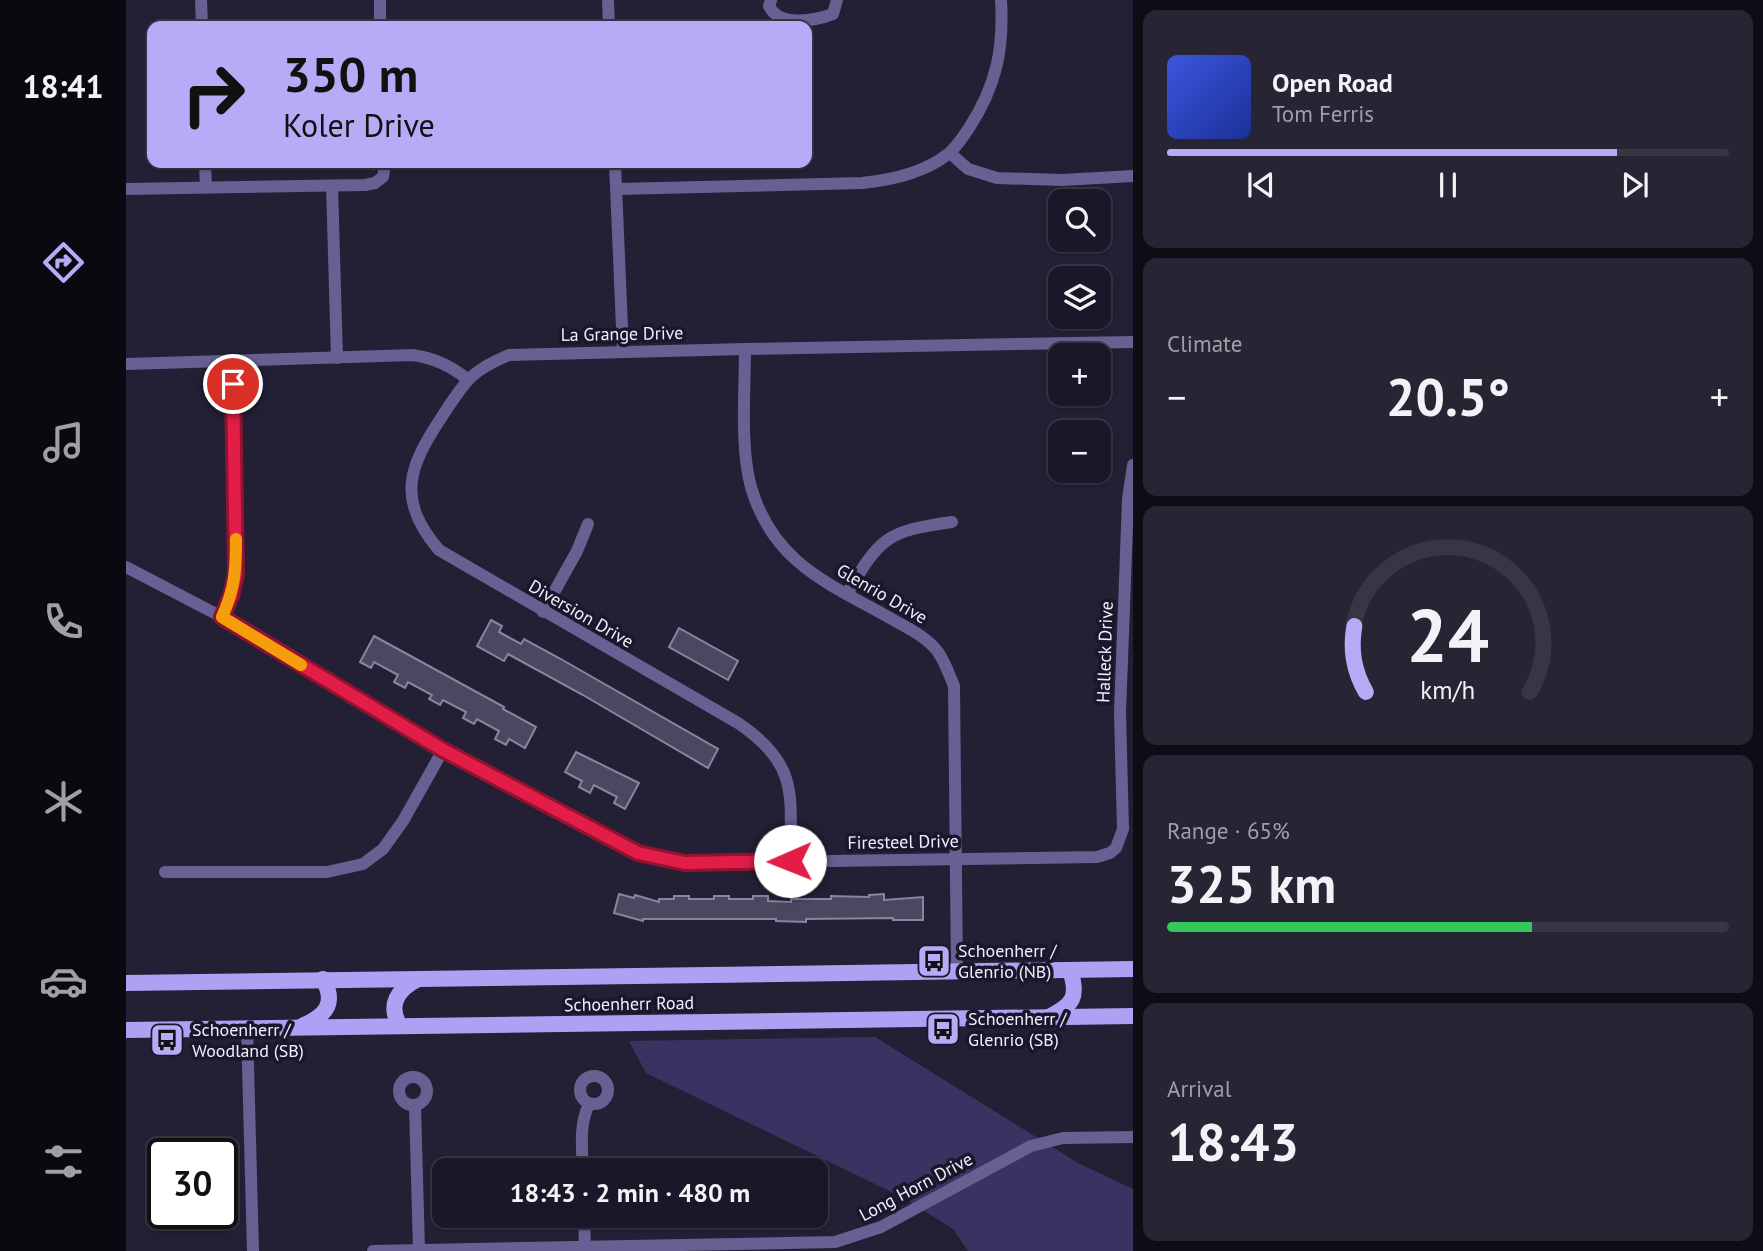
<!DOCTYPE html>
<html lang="en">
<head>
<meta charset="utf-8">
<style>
	body { margin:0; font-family:"PT Sans",sans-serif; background:#272434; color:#f1f3f6; height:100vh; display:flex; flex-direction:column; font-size:26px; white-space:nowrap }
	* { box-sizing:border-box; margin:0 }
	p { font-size:23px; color:#9f9fa8 }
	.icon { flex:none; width:38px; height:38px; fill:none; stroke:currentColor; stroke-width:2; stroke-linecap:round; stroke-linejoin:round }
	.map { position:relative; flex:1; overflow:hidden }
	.drawer { display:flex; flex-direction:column; gap:10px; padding:10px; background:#0e0d16; width:630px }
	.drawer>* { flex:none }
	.banner { position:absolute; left:21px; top:21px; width:665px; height:147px; border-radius:14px; box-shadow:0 2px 5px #0004,0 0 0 2px #383645; background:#b7abf8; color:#111; overflow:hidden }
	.fabs { position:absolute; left:922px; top:189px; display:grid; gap:14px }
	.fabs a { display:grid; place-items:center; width:63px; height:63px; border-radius:14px; background:#1a1728; box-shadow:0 2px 5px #0004,0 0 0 2px #383645; font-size:35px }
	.speed { position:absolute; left:21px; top:1138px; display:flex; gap:14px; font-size:35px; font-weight:700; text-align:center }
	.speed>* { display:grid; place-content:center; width:91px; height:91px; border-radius:50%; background:#1a1728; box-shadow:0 2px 5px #0004,0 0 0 2px #383645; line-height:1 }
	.speed .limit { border:4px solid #111; border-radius:10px; background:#fff; color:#111 }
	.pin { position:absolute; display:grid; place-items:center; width:60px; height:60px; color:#fff; margin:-30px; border:4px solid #fff; border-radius:50%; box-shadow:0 2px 7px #0007 }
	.me { position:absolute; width:77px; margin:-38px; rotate:269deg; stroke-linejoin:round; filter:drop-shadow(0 0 5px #0008) }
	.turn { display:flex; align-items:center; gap:24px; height:147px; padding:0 21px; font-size:32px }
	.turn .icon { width:91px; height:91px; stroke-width:2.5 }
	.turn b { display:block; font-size:49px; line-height:60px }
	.big { font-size:52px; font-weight:800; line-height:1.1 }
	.drawer .card { flex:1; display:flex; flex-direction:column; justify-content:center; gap:10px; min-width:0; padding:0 24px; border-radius:14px; background:#272434 }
	.drawer .dial { align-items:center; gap:0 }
	.dial svg { height:182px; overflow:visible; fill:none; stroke:#383645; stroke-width:7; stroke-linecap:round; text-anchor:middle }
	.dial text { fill:#f1f3f6; stroke:none }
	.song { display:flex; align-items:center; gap:21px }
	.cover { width:84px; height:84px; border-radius:10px; background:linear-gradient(135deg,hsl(230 70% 55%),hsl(230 70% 35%)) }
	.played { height:7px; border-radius:4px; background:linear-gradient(90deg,#b7abf8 80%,#383645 80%) }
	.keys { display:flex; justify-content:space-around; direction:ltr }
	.heat { display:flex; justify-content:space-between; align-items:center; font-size:38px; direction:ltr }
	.charge { height:10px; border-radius:5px; background:linear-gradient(90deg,#34c759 65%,#383645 0) }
	.trip { position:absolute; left:306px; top:1158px; width:396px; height:70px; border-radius:14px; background:#1a1728; box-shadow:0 2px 5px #0004,0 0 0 2px #383645; font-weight:800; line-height:70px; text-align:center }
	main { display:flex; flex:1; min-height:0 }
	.tabs { display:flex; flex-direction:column; width:126px; justify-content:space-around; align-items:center; background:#0a0910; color:#9f9fa8 }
	.tabs .icon { width:49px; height:49px }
	.tabs .on { color:#b7abf8 }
	.tabs b { font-size:32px; color:#f1f3f6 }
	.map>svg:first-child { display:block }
	.green { fill:#3b3262 }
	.building { fill:#4b4760; stroke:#8885a1; stroke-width:2 }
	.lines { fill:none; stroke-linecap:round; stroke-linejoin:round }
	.minor { stroke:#686093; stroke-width:12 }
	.major { stroke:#aea1f4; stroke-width:16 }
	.route-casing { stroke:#92132f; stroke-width:18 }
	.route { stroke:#e11d48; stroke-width:12 }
	.slow { stroke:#f59e0b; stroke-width:12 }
	.labels { text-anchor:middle; stroke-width:7; stroke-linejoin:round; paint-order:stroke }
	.street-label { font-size:18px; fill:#efeefd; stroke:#1a162b }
	.poi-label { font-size:18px; fill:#efeefd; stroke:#1a162b; text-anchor:start }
</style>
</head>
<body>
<main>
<nav class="tabs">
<b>18:41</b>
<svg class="icon on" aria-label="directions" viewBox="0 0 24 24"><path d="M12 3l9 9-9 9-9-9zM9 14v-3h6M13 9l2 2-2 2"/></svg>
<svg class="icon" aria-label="music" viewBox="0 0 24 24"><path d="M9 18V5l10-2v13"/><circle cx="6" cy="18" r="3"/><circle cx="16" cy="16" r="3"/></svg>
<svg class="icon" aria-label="phone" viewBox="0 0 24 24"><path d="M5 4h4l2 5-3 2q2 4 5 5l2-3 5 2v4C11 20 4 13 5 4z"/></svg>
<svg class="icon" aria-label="climate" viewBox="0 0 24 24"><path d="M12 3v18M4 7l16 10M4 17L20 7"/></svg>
<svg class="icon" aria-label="car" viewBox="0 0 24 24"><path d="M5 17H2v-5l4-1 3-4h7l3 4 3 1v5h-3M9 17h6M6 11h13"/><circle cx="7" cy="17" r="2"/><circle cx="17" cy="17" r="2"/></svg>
<svg class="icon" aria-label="filters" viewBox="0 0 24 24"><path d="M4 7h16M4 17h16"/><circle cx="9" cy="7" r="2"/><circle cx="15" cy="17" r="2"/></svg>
</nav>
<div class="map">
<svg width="1007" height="1251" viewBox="0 0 1007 1251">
	<rect width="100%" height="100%" fill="#231f35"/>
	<polygon class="green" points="749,1037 952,1163 1007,1189 1007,1251 842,1251 827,1229 778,1198 520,1073 503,1041"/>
	<g class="building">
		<polygon points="365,620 376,626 373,632 395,644 398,639 433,658 592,749 582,768 457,695 382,654 378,661 351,646"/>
		<polygon points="553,628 612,661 602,680 543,647"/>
		<polygon points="248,636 378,707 377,709 410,727 399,748 383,739 380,745 369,739 373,731 351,719 348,724 337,718 340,712 317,700 314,705 303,699 306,695 282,682 279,688 268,682 272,675 248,662 245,668 234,662"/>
		<polygon points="450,752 513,783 499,809 488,803 491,797 468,785 464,793 453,787 456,781 439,772"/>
		<polygon points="493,894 508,898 509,895 533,902 533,899 548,899 548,896 563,896 563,899 588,899 588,896 603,896 603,899 627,899 627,896 642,896 642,901 665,902 665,899 705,899 705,896 743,897 743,895 758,894 758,900 797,897 797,920 767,920 767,918 680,919 680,922 650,921 650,919 517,919 517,921 488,913"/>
	</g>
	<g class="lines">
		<g class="minor">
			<polyline points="75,0 76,26"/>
			<polyline points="254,0 254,26"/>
			<polyline points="482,0 483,26"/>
			<path d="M645,0L643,6C653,27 688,21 707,14L711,0"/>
			<polyline points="824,153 842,169 871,178 936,180 1007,176"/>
			<polyline points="79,163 80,187"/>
			<polyline points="489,163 497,351"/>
			<polyline points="206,186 211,358"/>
			<polyline points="0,189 239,185 249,183 257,177 259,163"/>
			<path d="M491,189L736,183C766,180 798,173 822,154C830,148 837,137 843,128C870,86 878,50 875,0"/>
			<path d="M619,349C619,390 614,448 625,487C647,563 702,583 764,618C781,628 800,636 812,652C819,662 823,674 828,686L831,972"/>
			<path d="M0,364L287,355C308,358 324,365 341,379"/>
			<polyline points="0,567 96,617 317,750 512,853 559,863 971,857 984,853 990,848 997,829 994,713 1002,499 1007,465"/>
			<path d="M721,594C754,537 761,531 826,522"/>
			<polyline points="417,612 451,551 462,524"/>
			<polyline points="96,617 105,596 110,574 106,362"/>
			<path d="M664,861C665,795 673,764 612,723L313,550C269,499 283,466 317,415C339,382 344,371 383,355L619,349L1007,342"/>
			<polyline points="39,872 201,872 237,864 257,849 277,821 317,750"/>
			<polyline points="121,1028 127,1251"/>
			<circle cx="468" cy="1090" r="14"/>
			<circle cx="287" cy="1091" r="14"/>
			<polyline points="289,1106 293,1250"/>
			<path d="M457,1171C456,1147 453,1125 463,1104"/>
			<polyline points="458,1216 459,1248"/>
			<polyline points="247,1251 709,1242 755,1227 905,1146 937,1138 1007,1137"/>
		</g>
		<g class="major">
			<polyline points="0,983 1007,969"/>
			<path d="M923,1017C947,1005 953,997 944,970"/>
			<path d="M176,1026C199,1016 211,1004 197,979"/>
			<path d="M274,1026C261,1005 272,989 292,979"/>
			<polyline points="0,1030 1007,1016"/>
		</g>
	</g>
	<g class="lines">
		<defs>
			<polyline id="route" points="107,384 110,574 105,596 96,617 317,750 512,853 559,863 664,861"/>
		</defs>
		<use href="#route" class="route-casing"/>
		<use href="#route" class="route"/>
		<path class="slow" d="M110,539C110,570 109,588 96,617L175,665"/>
	</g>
	<defs>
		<symbol id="bus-square" viewBox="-11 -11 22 22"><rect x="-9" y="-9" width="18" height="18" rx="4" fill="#b7abf8" stroke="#1a162b"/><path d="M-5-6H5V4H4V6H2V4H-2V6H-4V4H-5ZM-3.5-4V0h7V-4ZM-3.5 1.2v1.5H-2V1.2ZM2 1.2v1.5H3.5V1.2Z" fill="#111"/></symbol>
	</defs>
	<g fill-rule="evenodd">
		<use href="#bus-square" x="789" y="942" width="38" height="38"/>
		<use href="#bus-square" x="798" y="1010" width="38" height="38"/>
		<use href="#bus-square" x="22" y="1021" width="38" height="38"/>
	</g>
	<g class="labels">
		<g class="street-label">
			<text transform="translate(496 334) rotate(-1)" y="6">La Grange Drive</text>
			<text transform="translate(756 594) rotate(30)" y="6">Glenrio Drive</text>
			<text transform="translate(455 614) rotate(30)" y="6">Diversion Drive</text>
			<text transform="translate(979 652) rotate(-88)" y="6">Halleck Drive</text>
			<text transform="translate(777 842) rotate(-1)" y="6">Firesteel Drive</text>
			<text transform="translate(503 1004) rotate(-1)" y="6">Schoenherr Road</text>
			<text transform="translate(790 1187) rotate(-28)" y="6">Long Horn Drive</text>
		</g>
		<g class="poi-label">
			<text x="832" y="957">Schoenherr /<tspan x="832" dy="21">Glenrio (NB)</tspan></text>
			<text x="842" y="1025">Schoenherr /<tspan x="842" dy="21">Glenrio (SB)</tspan></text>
			<text x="66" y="1036">Schoenherr /<tspan x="66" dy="21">Woodland (SB)</tspan></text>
		</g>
	</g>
</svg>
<div class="fabs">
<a><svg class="icon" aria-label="search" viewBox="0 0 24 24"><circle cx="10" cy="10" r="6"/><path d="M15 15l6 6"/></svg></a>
<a><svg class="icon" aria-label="layers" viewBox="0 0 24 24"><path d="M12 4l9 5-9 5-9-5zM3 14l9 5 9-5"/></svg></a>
<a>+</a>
<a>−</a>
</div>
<div class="speed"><div class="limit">30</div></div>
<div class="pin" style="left:107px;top:384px;background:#d93025"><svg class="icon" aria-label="arrive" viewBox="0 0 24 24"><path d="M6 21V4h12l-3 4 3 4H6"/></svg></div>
<svg class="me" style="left:664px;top:861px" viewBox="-20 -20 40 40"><circle r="19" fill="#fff"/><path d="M0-13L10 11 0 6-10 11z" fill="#e11d48"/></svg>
<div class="trip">18:43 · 2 min · 480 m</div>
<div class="banner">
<div class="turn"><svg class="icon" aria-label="right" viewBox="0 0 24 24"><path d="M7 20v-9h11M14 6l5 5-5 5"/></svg><div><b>350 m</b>Koler Drive</div></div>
</div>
</div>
<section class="drawer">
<div class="card">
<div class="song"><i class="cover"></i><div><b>Open Road</b><p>Tom Ferris</p></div></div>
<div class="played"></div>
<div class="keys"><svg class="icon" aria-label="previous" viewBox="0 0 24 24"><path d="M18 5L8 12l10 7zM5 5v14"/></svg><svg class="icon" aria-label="pause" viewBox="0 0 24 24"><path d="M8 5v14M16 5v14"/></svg><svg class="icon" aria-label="next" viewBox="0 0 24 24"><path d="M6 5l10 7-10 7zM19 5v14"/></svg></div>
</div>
<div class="card"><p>Climate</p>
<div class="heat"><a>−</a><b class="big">20.5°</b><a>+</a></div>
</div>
<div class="card dial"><svg viewBox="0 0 100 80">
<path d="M14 69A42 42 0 1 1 86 69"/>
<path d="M14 69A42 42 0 0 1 9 40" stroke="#b7abf8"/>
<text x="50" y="56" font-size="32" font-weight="700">24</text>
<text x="50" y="72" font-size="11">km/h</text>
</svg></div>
<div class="card"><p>Range · 65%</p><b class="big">325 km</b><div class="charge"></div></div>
<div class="card"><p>Arrival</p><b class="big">18:43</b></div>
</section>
</main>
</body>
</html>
